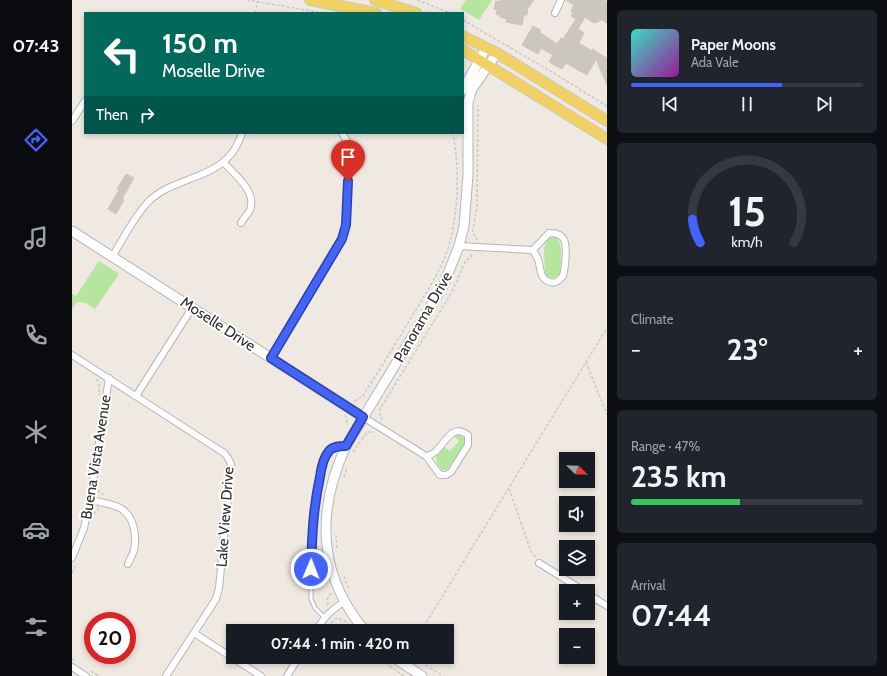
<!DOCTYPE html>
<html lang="en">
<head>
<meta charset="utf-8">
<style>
	body { margin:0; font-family:Cabin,sans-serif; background:#20242c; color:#f1f3f6; height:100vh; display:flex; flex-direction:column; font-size:15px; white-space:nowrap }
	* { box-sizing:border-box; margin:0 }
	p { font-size:13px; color:#9ea1a6 }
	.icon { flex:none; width:22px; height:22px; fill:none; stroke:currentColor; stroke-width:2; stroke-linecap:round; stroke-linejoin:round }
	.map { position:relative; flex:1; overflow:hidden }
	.sheet { display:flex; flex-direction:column; gap:10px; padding:10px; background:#0d0f14; width:280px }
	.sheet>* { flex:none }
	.guide { position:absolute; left:12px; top:12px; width:380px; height:122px; border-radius:0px; box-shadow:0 2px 6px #0003; background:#00695c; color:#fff; overflow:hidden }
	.needle { width:26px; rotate:113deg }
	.tools { position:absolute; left:487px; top:452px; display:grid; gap:8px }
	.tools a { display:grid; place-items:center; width:36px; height:36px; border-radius:0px; background:#171b24; box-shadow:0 2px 6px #0003; font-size:20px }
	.speed { position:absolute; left:12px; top:612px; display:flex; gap:8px; font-size:20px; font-weight:700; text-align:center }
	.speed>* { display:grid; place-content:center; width:52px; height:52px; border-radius:50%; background:#171b24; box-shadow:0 2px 6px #0003; line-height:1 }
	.speed .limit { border:6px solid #d22; background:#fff; color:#111 }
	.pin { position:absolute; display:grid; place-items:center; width:34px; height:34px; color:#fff; margin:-41px -17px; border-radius:50% 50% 50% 0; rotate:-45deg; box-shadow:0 0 4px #0007 }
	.pin .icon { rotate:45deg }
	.me { position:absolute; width:44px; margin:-22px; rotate:1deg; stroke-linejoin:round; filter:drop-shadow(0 0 3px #0008) }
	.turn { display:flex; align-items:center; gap:14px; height:84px; padding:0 12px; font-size:18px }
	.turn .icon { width:52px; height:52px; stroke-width:2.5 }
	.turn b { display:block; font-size:28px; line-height:34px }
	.then { display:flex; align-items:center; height:38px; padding:0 12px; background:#0003; gap:8px; font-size:15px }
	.big { font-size:30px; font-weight:800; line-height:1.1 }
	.sheet .widget { flex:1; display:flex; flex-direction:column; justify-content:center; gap:6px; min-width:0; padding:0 14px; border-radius:6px; background:#20242c }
	.sheet .dial { align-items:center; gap:0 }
	.dial svg { height:104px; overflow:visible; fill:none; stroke:#363941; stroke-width:7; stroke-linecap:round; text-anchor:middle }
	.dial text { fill:#f1f3f6; stroke:none }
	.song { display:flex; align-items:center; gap:12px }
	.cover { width:48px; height:48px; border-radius:6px; background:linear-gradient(135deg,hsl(170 70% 55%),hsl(300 70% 35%)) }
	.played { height:4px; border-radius:2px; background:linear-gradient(90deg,#4264fb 65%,#363941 65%) }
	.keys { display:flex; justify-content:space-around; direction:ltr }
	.heat { display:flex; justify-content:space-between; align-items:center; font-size:22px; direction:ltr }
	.charge { height:6px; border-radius:3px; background:linear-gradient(90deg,#34c759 47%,#363941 0) }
	.trip { position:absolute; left:154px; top:624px; width:228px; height:40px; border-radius:0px; background:#171b24; box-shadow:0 2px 6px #0003; font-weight:800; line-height:40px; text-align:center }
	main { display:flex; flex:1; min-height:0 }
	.tab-bar { display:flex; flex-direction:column; width:72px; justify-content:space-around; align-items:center; background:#090b0e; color:#9ea1a6 }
	.tab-bar .icon { width:28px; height:28px }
	.tab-bar .active { color:#4264fb }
	.tab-bar b { font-size:18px; color:#f1f3f6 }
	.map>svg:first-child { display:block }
	.green { fill:#b6e59e }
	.building { fill:#cbc7bf; stroke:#cbc5ba }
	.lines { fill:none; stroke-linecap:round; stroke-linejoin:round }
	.lane-casing { stroke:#b4b7c1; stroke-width:5 }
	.street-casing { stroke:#b4b7c1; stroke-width:8 }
	.secondary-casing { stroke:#b4b7c1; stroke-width:11 }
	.primary-casing { stroke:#c9c9c9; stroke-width:12 }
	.path { stroke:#c9c9c9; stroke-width:1.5; stroke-dasharray:3 2; stroke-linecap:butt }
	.lane { stroke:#fff; stroke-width:3 }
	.street { stroke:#fff; stroke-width:6 }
	.secondary { stroke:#fff; stroke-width:9 }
	.primary { stroke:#f2d163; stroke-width:10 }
	.route-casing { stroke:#2b41a3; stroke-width:10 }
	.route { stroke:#4264fb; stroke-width:7 }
	.labels { text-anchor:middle; stroke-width:4; stroke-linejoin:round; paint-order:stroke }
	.street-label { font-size:15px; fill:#2e2e2e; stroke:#fff }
</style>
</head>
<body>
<main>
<nav class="tab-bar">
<b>07:43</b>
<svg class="icon active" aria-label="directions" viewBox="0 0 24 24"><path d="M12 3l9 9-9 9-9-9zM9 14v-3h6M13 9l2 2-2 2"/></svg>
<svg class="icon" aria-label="music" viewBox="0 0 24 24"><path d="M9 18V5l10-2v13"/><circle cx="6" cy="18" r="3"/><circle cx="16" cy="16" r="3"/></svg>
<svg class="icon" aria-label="phone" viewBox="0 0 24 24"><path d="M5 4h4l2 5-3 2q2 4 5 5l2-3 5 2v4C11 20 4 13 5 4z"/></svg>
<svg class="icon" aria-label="climate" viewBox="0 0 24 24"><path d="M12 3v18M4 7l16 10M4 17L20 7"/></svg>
<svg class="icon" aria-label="car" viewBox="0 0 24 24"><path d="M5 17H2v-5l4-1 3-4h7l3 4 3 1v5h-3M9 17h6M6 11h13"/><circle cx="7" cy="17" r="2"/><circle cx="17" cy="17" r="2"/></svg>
<svg class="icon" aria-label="filters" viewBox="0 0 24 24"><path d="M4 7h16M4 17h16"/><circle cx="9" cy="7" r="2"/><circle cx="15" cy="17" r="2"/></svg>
</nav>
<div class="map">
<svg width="535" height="676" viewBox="0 0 535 676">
	<rect width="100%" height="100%" fill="#efe9e1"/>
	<g class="green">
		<polygon points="394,0 420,0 407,20 388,9"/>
		<path d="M484,237C492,245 488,264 488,275C482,279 479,279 473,275L472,248L476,238Z"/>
		<polygon points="27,261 47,274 23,309 14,303 5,302 0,309 0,294 4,296"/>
		<polygon points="381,435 389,435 393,439 392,445 375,470 369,470 365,463 364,457 372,447 378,451 387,441"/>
	</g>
	<g class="building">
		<polygon points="428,0 462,0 456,8 455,15 452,15 450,25 434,22 435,19 428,17 428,15 424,14 425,10 422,9 424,1 428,2"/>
		<polygon points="494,0 532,0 535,2 535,23 530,20 522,23 513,17 506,29 512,33 507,43 520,51 520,49 535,58 535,85 524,59 515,75 494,63 490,69 477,62 481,55 469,48 466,54 450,45 461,26 469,30 467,32 485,44 489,38 491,39 504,19 499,16 501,12 499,11 502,5"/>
		<polygon points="54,174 62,178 50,199 52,200 44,214 36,209 47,190 45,189"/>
	</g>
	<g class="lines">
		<defs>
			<path id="lane" d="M252,617L243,608L239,599C239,557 238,518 248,476C250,468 252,456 258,450C262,447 267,446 272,446"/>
			<g id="street">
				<polyline points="483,13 489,0"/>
				<polyline points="0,121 13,101"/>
				<path d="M152,163C163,175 185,191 178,210C176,214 171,219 169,223"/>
				<path d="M477,233C482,233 487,233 491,238C496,244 493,268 491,276C487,280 484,284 478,282C467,279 469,268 466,259C464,256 463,253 461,250Z"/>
				<polyline points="387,246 461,250"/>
				<path d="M40,257C51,239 63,215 77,201C103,176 145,180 164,147C166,142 169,138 170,133"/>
				<polyline points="0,355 152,453 156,458 159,464 147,588 144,599 94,676"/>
				<polyline points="199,358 270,239 274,225 278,151 275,141 270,133"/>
				<polyline points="64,396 120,308"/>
				<path d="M291,417L354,456L368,475H374L379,472L396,445V435C379,423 374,443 363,452C361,454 357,455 354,456"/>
				<path d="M18,500C27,502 44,504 51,510C62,518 65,536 62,550C61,554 58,559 56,564"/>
				<polyline points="0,558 12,528 18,500 37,378"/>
				<polyline points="467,563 512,591"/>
				<polyline points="516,594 535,606"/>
				<path d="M244,631C252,617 258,611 272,602"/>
				<polyline points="122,633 189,676"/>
				<polyline points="0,667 14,676"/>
				<polyline points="215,676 227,657"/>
			</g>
			<g id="secondary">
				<polyline points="391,90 414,48"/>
				<polyline points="0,231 291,417"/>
				<path d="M293,631C246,575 244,511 274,446L371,286L387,246L392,226L396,175V102L400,89L425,53"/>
				<polyline points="321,657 350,676"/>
			</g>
			<g id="primary">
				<polyline points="238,0 304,13"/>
				<polyline points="303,0 344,13"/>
				<polyline points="391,36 425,53 535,121"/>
				<polyline points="391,50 535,139"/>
			</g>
		</defs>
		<use href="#lane" class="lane-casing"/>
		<use href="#street" class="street-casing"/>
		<use href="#secondary" class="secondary-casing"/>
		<use href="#primary" class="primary-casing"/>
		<g class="path">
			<polyline points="175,0 252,13"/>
			<polyline points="345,0 378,13"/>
			<polyline points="183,13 186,0"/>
			<polyline points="391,20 480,72 535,106"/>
			<path d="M404,240L405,238C403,236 401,234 401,232C400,229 405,212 405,206L406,105"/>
			<polyline points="514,362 535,415"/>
			<polyline points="25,379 27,385 27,395"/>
			<path d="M282,401L290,397C308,370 324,342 341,315C352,296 364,278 372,259C387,222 388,172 381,133"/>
			<polyline points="273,415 276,425"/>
			<polyline points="309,420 310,418 307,413 308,409 380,292 393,262 399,257 400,253"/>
			<polyline points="281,452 295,432 302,432"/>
			<polyline points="272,477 275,467"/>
			<polyline points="437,489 459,551 464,558"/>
			<polyline points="26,490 28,493 34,495"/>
			<polyline points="22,514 26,510 26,507"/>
			<polyline points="264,535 265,548"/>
			<polyline points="0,573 4,564"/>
			<polyline points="272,576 277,589"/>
			<polyline points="256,605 255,600 259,593"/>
			<polyline points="253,631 257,625 265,618 273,621 280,631"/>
			<polyline points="349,631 535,328"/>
			<polyline points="305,657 332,676"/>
			<polyline points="341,657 371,676"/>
			<polyline points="0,659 4,661"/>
			<polyline points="19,671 27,676"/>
		</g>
		<use href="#lane" class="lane"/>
		<use href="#street" class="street"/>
		<use href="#secondary" class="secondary"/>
		<use href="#primary" class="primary"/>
	</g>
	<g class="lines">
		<defs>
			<path id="route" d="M239,569C240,537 241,509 248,477C249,469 251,458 257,451C261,446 268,446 274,446L291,417L199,358L270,239L274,225L276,181"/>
		</defs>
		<use href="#route" class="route-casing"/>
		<use href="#route" class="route"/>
	</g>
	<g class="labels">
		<g class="street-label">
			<text transform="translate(351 317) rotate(-60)" y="5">Panorama Drive</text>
			<text transform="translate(146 324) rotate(33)" y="5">Moselle Drive</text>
			<text transform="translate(24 457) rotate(-81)" y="5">Buena Vista Avenue</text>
			<text transform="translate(153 517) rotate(-86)" y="5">Lake View Drive</text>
		</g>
	</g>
</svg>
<div class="tools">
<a><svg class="needle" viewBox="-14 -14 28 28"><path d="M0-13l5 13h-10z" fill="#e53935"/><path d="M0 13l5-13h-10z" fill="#9ea1a6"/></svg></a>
<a><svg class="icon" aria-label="sound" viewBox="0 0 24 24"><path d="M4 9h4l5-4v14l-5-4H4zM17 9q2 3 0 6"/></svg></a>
<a><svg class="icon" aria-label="layers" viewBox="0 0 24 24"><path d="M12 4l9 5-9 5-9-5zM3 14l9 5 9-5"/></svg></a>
<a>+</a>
<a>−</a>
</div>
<div class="speed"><div class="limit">20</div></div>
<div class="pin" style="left:276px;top:181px;background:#d93025"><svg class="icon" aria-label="arrive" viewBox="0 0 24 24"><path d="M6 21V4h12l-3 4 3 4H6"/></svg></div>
<svg class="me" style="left:239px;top:569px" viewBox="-20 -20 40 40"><circle r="17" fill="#4264fb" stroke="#fff" stroke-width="3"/><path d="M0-11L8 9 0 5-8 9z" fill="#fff"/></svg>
<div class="trip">07:44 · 1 min · 420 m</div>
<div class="guide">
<div class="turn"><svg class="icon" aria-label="left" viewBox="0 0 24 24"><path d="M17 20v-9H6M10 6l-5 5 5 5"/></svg><div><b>150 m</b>Moselle Drive</div></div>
<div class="then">Then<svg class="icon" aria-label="right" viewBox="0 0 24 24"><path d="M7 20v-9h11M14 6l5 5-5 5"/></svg></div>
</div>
</div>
<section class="sheet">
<div class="widget">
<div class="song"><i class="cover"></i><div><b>Paper Moons</b><p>Ada Vale</p></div></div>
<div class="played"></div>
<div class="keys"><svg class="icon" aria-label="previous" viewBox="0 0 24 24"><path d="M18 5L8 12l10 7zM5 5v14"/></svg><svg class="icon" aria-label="pause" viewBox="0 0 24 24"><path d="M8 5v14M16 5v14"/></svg><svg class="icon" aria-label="next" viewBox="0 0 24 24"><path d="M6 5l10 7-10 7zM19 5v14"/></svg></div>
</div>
<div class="widget dial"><svg viewBox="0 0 100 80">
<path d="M14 69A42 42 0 1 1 86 69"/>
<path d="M14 69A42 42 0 0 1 8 51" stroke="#4264fb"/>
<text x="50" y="56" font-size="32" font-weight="700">15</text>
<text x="50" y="72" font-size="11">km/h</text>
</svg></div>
<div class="widget"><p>Climate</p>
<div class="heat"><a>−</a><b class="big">23°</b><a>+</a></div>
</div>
<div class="widget"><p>Range · 47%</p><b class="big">235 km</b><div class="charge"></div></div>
<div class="widget"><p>Arrival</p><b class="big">07:44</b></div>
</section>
</main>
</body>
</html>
